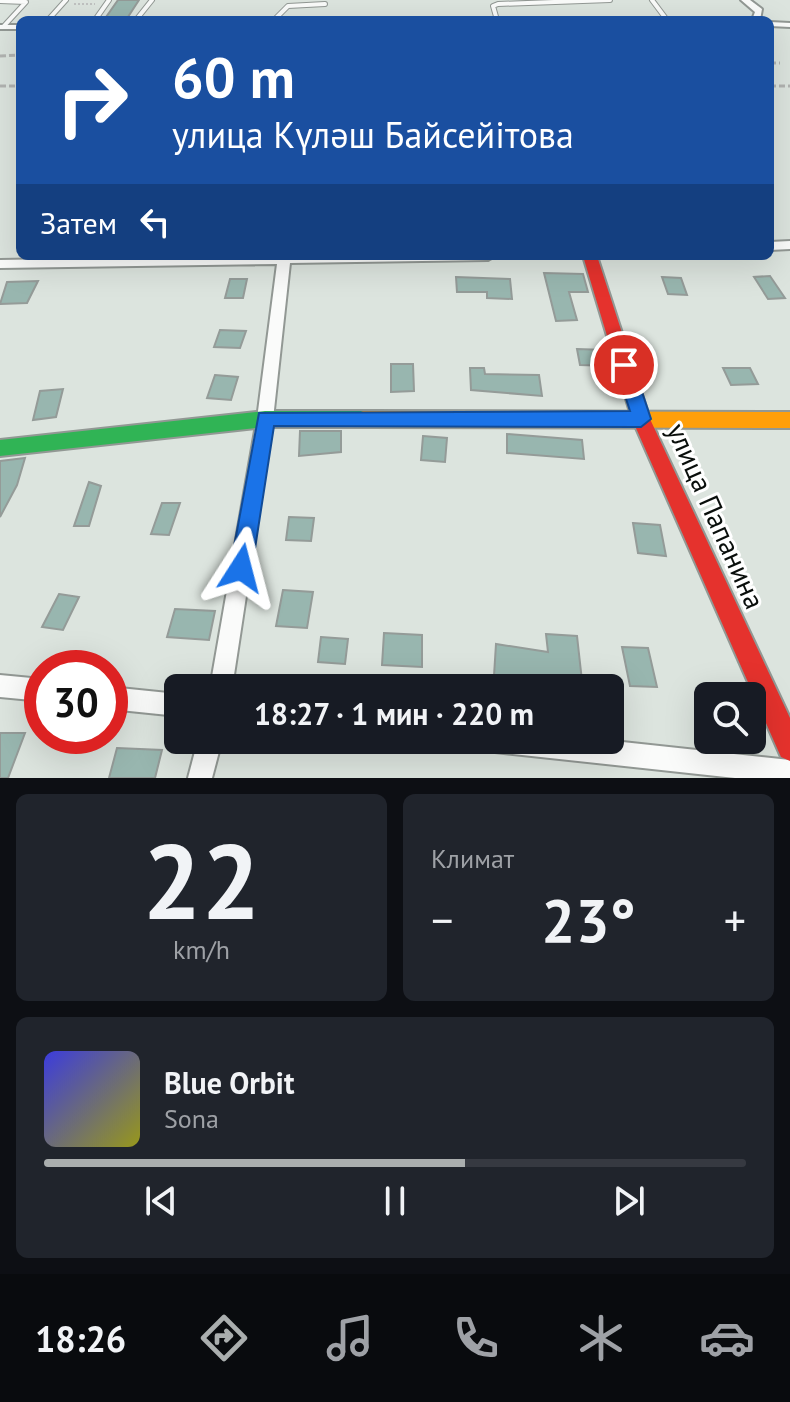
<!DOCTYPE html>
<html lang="ru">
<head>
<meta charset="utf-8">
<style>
	body { margin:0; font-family:"PT Sans",sans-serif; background:#20242c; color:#f1f3f6; height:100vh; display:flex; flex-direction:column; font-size:30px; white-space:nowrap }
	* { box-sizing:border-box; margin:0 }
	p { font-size:26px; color:#9ea1a6 }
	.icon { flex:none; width:44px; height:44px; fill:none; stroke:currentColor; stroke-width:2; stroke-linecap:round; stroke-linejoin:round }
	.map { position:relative; height:778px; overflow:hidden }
	.panel { display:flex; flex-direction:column; gap:16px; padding:16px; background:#0d0f14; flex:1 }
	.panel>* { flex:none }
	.banner { position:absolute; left:16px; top:16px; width:758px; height:244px; border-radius:12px; box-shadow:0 8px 32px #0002; background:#1a4fa0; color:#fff; overflow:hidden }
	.fabs { position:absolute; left:694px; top:682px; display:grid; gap:16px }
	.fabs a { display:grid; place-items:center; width:72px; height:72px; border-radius:12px; background:#171b24; box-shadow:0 8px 32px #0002; font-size:40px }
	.speed { position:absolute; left:24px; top:650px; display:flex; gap:16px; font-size:40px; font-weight:700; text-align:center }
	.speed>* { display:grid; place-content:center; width:104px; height:104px; border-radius:50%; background:#171b24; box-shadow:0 8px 32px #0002; line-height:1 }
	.speed .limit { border:12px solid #d22; background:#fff; color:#111 }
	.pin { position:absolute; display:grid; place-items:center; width:68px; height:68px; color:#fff; margin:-34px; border:4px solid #fff; border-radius:50%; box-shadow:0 2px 8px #0007 }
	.me { position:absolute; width:88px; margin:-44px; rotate:9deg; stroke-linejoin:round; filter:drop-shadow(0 0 6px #0008) }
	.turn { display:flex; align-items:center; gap:28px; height:168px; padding:0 24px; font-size:36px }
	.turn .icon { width:104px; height:104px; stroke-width:2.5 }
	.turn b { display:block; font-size:56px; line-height:68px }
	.then { display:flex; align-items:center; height:76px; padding:0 24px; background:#0003; gap:16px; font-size:30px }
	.big { font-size:60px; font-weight:700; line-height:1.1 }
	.panel .card { flex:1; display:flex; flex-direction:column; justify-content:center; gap:12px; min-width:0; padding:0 28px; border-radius:12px; background:#20242c }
	.panel .dial { align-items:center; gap:0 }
	.dial b { font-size:104px; line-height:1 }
	.song { display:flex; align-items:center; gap:24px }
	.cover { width:96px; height:96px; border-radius:12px; background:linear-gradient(135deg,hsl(240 70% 55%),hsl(60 70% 35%)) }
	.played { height:8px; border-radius:4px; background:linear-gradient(90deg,#aaaeae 60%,#363941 60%) }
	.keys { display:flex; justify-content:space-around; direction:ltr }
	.heat { display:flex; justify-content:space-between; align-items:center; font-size:44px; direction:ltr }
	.panel .tiles { flex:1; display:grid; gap:16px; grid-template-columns:1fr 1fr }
	.card:last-child { grid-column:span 2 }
	.trip { position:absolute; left:164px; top:674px; width:460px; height:80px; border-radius:12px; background:#171b24; box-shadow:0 8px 32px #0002; font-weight:700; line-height:80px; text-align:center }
	.menu { display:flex; height:128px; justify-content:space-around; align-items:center; background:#090b0e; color:#9ea1a6 }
	.menu .icon { width:56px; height:56px }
	.menu .on { color:#aaaeae }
	.menu b { font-size:36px; color:#f1f3f6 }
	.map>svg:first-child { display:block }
	.building { fill:#98b6af; stroke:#949b98; stroke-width:2 }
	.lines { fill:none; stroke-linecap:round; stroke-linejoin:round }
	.lane-casing { stroke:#929894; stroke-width:6 }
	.street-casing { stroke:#929894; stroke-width:4 }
	.fast-casing { stroke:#929894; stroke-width:4 }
	.slow-casing { stroke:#929894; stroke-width:4 }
	.jam-casing { stroke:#929894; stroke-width:4 }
	.path { stroke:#c0c2c1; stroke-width:2; stroke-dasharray:2 2; stroke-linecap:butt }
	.lane { stroke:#fafbfa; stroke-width:4 }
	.street { fill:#fafbfa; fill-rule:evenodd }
	.fast { fill:#30b455; fill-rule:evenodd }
	.slow { fill:#ff9f0a; fill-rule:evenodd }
	.jam { fill:#e5322d; fill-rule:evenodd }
	.rail { stroke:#b1b3b1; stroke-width:3; stroke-dasharray:6 3; stroke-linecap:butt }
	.route { fill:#1a73e8; stroke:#114b97; stroke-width:2 }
	.labels { text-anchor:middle; stroke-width:6; stroke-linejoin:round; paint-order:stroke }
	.street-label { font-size:28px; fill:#090e0b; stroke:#fff }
</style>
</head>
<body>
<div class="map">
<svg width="790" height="778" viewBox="0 0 790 778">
	<rect width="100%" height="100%" fill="#dce4de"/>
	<g class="building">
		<polygon points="118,0 139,0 126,20 104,20"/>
		<polygon points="544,273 583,274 588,292 569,292 577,320 556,321"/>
		<polygon points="770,276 785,298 768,299 754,277"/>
		<polygon points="456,277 510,279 512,299 487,298 487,292 457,292"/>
		<polygon points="662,277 681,278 687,295 668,294"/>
		<polygon points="230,279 247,279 243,298 225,298"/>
		<polygon points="38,281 27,303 0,304 7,282"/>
		<polygon points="220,330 246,331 240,348 214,347"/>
		<polygon points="577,349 606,350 611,366 580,365"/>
		<polygon points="391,364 413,364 414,391 391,392"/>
		<polygon points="470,368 484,368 485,374 539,375 542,396 471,390"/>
		<polygon points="723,368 750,368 758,384 731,385"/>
		<polygon points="215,375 238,377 231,400 207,398"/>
		<polygon points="63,389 56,417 33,420 40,391"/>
		<polygon points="300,431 341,431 341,452 299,456"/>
		<polygon points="507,434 582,440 584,459 507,453"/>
		<polygon points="423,436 447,438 445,462 421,460"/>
		<polygon points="25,458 17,485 0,517 0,461"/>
		<polygon points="89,482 101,486 89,526 74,526"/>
		<polygon points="162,503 180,503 169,535 151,534"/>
		<polygon points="289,517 314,518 311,541 286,540"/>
		<polygon points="633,523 660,525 666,556 638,553"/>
		<polygon points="283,590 313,592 307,628 276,626"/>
		<polygon points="59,594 79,597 63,630 42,627"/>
		<polygon points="175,609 215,611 209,640 167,637"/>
		<polygon points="384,633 422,635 422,667 382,665"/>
		<polygon points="546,634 577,636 582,681 532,677 532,682 494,676 496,644 548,652"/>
		<polygon points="321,637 348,639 345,664 318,662"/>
		<polygon points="622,647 648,648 657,687 630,686"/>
		<polygon points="0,733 25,733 8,778 0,778"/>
		<polygon points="117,748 162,750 155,778 109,778"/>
	</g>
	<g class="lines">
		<defs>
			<g id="lane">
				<polyline points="652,0 667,20"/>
				<polyline points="0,1 26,2 3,27"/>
				<polyline points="48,20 66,0"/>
				<polyline points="95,20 109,0"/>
				<polyline points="136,20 152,0"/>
				<polyline points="274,20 288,6 325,4"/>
				<polyline points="497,20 493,6 498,4 610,0"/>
			</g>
			<g id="street">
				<polygon points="741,0 750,0 762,9 760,20 752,20 755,12"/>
				<polygon points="770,22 790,23 790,27 770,26"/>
				<rect x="0" y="25" width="20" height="4"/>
				<polygon points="790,241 790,249 770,250 770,242"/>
				<polygon points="227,256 495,256 488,260 290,263 273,419 232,688 210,688 257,419 277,264 0,268 0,260"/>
				<polygon points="0,675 42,679 42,701 0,697"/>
				<polygon points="110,687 178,694 178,716 110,709"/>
				<polygon points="198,740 222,740 212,778 188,778"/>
				<polygon points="483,740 604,740 790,760 790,778 735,778 495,752 487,748"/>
			</g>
			<polygon id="fast" points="265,411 363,411 370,414 372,419 370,424 363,427 265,427 0,456 0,440"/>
			<polygon id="slow" points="363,411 790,412 790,428 363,427 356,424 354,419 356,414"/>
			<polygon id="jam" points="583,256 597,256 650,419 790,718 790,761 781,757 632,419"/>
		</defs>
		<use href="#lane" class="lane-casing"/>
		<use href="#street" class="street-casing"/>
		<use href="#fast" class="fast-casing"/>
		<use href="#slow" class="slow-casing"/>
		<use href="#jam" class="jam-casing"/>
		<polyline class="path" points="74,4 95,4"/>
		<use href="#lane" class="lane"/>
		<use href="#street" class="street"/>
		<use href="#fast" class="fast"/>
		<use href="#slow" class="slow"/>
		<use href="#jam" class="jam"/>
		<g class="rail">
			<polyline points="0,56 20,55"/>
			<polyline points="770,63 780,63"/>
			<polyline points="0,86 20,86"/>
			<polyline points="770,86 790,86"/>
		</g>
	</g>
	<polygon class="route" points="624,358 633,365 651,419 641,427 274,426 252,568 249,576 241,579 233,576 230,568 259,413 630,411 615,365"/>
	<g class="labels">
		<g class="street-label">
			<text transform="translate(716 516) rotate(66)" y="10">улица Папанина</text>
		</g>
	</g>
</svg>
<div class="fabs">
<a><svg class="icon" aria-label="search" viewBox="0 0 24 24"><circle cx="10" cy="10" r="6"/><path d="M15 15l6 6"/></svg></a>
</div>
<div class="speed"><div class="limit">30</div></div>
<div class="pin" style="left:624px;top:365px;background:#d93025"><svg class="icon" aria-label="arrive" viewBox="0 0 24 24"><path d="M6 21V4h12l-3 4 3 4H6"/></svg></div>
<svg class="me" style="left:241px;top:568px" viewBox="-20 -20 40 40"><path d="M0-17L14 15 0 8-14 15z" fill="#1a73e8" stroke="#fff" stroke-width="4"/></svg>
<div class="trip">18:27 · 1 мин · 220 m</div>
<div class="banner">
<div class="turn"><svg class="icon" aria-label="right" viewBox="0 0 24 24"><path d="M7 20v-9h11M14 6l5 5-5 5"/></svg><div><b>60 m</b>улица Күләш Байсейітова</div></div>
<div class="then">Затем<svg class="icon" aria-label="left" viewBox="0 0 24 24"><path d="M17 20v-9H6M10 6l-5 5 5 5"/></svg></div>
</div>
</div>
<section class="panel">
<div class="tiles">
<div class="card dial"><b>22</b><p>km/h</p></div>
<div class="card"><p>Климат</p>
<div class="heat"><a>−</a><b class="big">23°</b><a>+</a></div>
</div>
<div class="card">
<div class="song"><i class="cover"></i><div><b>Blue Orbit</b><p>Sona</p></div></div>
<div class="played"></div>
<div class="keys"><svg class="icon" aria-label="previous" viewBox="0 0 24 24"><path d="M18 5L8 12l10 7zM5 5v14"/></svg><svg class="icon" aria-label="pause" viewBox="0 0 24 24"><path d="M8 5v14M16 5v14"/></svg><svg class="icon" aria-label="next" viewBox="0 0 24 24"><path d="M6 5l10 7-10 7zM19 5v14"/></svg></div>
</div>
</div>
</section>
<nav class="menu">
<b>18:26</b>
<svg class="icon on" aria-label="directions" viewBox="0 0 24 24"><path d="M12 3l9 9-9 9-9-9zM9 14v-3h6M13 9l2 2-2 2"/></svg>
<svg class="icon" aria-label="music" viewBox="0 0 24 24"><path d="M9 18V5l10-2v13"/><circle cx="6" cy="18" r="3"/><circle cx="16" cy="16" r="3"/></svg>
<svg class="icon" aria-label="phone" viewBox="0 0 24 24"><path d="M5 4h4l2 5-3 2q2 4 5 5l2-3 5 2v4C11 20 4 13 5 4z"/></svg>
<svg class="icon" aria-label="climate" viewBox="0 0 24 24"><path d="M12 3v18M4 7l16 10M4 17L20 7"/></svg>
<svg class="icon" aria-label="car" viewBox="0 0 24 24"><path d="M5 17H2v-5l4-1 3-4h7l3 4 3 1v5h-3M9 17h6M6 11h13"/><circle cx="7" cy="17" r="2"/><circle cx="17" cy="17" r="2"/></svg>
</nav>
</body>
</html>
